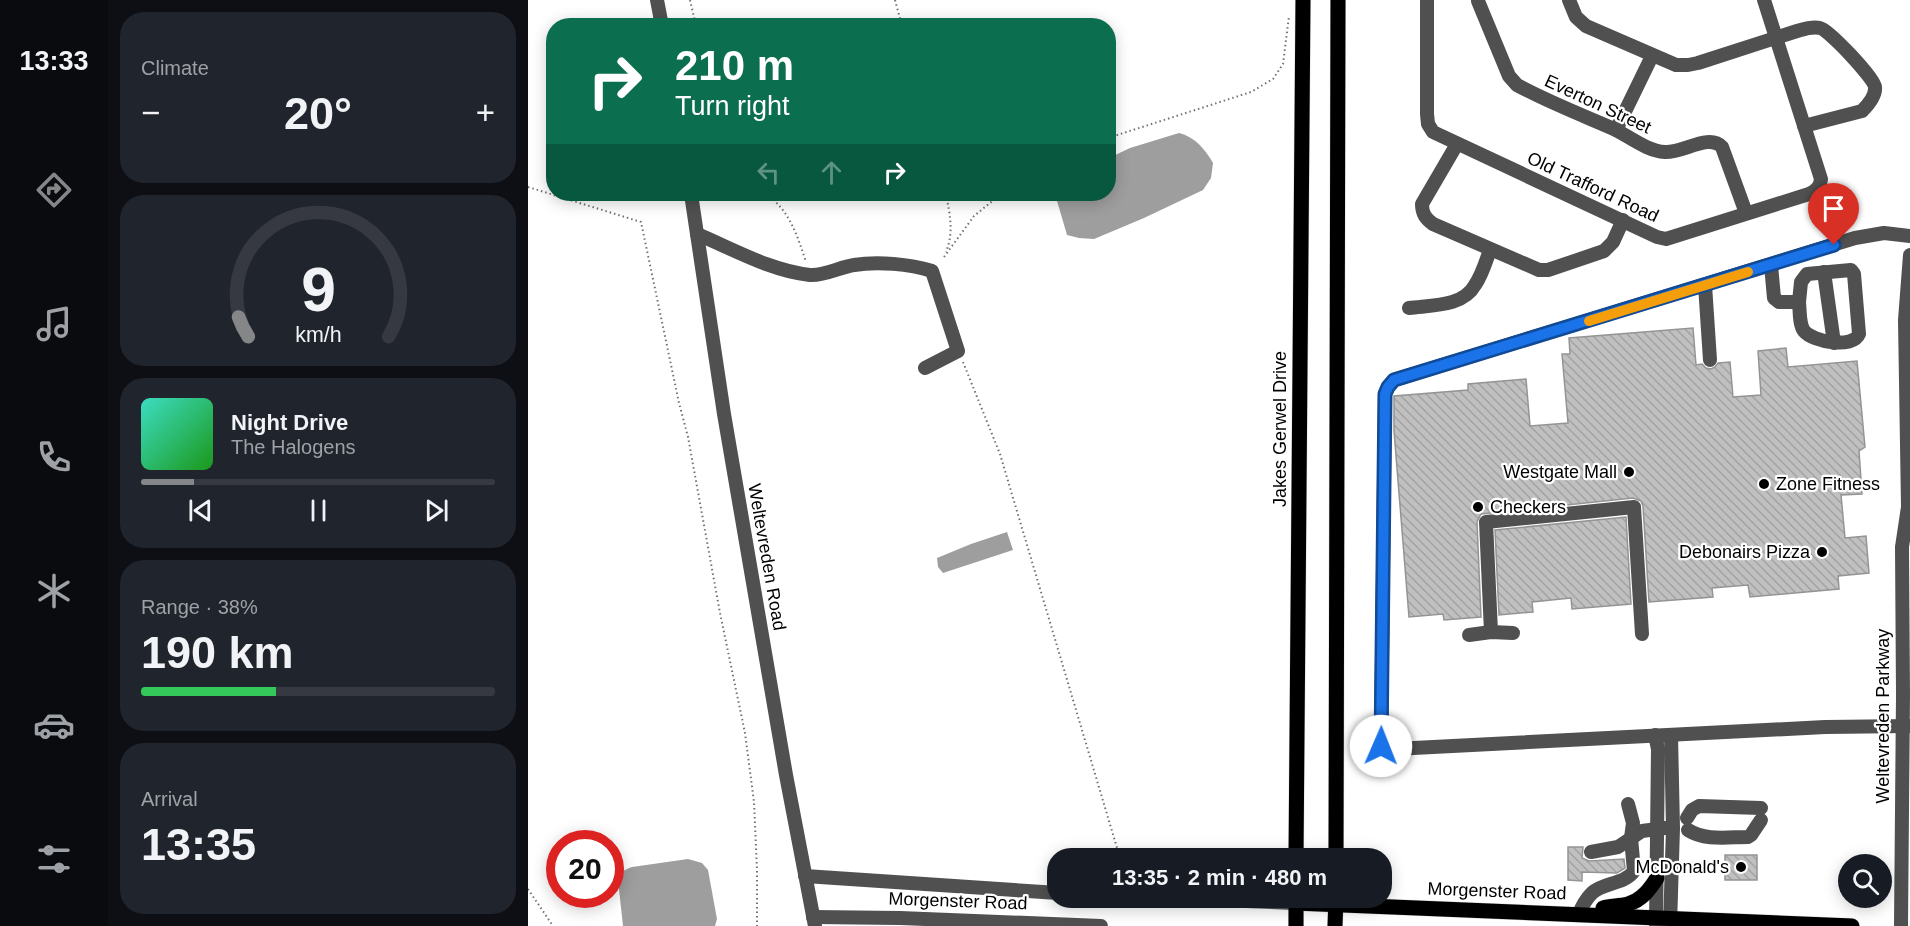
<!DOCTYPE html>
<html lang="en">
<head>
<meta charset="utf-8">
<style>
	body { margin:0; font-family:Helvetica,sans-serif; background:#20242c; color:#f1f3f6; height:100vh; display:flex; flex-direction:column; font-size:22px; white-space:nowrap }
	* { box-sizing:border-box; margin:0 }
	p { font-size:20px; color:#9ea1a6 }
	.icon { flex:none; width:33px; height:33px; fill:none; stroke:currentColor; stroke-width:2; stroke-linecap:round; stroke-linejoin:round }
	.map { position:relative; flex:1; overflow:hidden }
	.drawer { display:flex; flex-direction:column; gap:12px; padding:12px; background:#0d0f14; width:420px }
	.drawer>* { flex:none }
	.guide { position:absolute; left:18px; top:18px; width:570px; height:183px; border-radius:24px; box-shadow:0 3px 15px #0003; background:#0b6e4f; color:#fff; overflow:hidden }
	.controls { position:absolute; left:1310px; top:854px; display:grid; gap:12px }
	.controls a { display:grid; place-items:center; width:54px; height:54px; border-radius:50%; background:#171b24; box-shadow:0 3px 15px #0003; font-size:30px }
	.speed { position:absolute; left:18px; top:830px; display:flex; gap:12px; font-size:30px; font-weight:700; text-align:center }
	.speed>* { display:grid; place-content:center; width:78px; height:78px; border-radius:50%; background:#171b24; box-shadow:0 3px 15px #0003; line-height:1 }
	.speed .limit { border:9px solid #d22; background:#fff; color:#111 }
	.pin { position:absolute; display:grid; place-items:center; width:51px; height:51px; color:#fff; margin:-62px -26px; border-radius:50% 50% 50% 0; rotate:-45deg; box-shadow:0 0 6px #0007 }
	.pin .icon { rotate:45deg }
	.me { position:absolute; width:66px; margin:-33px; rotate:1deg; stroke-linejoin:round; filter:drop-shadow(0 0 4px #0008) }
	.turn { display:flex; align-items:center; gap:21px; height:126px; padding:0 30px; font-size:27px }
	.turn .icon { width:78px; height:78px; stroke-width:2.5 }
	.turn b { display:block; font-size:42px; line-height:51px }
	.lanes { display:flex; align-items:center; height:57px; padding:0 30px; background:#0003; justify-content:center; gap:30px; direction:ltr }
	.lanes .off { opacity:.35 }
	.big { font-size:45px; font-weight:700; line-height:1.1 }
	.drawer .tile { flex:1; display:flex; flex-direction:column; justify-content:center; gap:9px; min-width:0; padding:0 21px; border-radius:24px; background:#20242c }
	.drawer .dial { align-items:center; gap:0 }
	.dial svg { height:156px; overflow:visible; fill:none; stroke:#363941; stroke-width:7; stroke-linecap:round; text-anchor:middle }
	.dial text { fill:#f1f3f6; stroke:none }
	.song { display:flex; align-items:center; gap:18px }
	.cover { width:72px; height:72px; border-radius:9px; background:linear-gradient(135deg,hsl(170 70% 55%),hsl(120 70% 35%)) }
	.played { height:6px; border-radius:3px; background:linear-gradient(90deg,#858687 15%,#363941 15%) }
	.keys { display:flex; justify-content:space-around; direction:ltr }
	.heat { display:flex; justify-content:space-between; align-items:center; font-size:33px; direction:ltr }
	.charge { height:9px; border-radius:4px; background:linear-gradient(90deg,#34c759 38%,#363941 0) }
	.trip { position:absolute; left:519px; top:848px; width:345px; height:60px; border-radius:24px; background:#171b24; box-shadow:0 3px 15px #0003; font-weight:700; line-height:60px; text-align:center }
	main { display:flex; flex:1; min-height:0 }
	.dock { display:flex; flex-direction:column; width:108px; justify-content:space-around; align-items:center; background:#090b0e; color:#9ea1a6 }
	.dock .icon { width:42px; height:42px }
	.dock .on { color:#858687 }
	.dock b { font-size:27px; color:#f1f3f6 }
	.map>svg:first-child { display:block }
	.water { fill:#9e9e9e }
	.building { fill:url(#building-back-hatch); stroke:#949494; stroke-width:1.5 }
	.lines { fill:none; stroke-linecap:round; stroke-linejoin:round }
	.major-casing { stroke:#dbdbdb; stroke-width:16 }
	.path { stroke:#727272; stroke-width:2; stroke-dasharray:1.5 3; stroke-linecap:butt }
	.minor { stroke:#505050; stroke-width:14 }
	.major { stroke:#000; stroke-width:15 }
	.route-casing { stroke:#114b97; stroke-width:15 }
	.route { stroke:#1a73e8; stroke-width:10 }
	.slow { stroke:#f59e0b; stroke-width:10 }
	.poi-dot { fill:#000; stroke:#fff; stroke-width:2 }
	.labels { text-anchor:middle; stroke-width:4.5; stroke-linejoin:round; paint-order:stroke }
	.street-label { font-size:18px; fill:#000; stroke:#fff }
	.poi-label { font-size:18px; fill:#000; stroke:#fff; text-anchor:end }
</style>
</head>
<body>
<main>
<nav class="dock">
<b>13:33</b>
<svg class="icon on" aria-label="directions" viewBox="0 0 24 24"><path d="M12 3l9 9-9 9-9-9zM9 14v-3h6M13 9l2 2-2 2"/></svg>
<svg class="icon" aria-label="music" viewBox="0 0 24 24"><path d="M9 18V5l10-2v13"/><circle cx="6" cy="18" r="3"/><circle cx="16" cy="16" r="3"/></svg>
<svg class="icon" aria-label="phone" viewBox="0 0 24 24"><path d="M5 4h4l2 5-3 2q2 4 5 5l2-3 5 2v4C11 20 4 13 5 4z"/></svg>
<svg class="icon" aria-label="climate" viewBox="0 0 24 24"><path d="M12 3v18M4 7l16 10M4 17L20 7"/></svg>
<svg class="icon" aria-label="car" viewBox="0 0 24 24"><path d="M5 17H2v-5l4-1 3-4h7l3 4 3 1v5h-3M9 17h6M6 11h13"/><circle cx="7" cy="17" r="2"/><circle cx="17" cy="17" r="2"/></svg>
<svg class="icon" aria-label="filters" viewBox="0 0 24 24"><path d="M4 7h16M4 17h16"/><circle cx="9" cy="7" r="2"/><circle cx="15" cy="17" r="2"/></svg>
</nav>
<section class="drawer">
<div class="tile"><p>Climate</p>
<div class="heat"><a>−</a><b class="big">20°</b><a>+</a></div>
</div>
<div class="tile dial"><svg viewBox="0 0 100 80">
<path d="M14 69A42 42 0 1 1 86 69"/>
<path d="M14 69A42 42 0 0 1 9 59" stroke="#858687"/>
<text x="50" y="56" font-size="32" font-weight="700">9</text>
<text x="50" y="72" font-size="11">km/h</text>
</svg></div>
<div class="tile">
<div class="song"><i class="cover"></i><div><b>Night Drive</b><p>The Halogens</p></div></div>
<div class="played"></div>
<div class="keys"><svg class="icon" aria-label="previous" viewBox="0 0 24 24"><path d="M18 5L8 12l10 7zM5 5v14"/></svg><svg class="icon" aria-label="pause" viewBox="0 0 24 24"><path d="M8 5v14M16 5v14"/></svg><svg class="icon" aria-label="next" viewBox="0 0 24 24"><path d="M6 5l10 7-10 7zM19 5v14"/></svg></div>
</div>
<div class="tile"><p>Range · 38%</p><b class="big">190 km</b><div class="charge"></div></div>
<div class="tile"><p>Arrival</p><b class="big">13:35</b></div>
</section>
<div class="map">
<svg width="1382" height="926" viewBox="0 0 1382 926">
	<defs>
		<pattern id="building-back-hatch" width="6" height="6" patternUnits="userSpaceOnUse" patternTransform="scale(1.5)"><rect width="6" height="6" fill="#c0c0c0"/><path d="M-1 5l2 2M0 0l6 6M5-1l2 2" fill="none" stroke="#a3a3a3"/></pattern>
	</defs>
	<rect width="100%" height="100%" fill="#fff"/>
	<g class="water">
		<path d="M651,133C667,137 677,149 685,163L683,178L675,190L616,218L566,239L551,238L539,235L527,194H580L581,158L602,148Z"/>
		<polygon points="479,532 485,550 415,573 410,567 409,558 443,544"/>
		<path d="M160,859L174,863L180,870L189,919L187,926H95L90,880C92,872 96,870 104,867Z"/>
	</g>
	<g class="building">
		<polygon points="1165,328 1168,365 1174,364 1178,368 1183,369 1187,367 1190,363 1202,362 1205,397 1233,395 1230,351 1258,348 1260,367 1329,361 1337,447 1331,451 1334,494 1313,495 1317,538 1338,536 1341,573 1310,576 1311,589 1222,597 1220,585 1184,588 1185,597 1121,602 1115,506 1113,501 1105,498 953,514 949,522 953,617 916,620 915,614 881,617 866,431 866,396 940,390 940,384 998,379 1002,426 1040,423 1034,354 1042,354 1041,338"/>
		<polygon points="1098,517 1103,604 1044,609 1043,598 1004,602 1005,612 971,615 967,530"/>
		<polygon points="1040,847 1055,847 1054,858 1061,861 1096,859 1097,868 1089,873 1054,872 1054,881 1040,880"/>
		<rect x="1197" y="855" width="32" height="25"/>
	</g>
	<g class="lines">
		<defs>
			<g id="major">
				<polyline points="768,858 775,0"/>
				<polyline points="808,858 810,0"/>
				<polyline points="768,897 768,926"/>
				<polyline points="767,903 1324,926"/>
				<path d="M1075,908C1083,906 1092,906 1100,904C1114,900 1122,889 1129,878"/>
				<polyline points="807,926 808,897"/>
			</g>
		</defs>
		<use href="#major" class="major-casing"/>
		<g class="path">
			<polyline points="162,0 168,26"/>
			<polyline points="367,0 374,26"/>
			<polyline points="580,138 723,92 745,79 755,64 761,16"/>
			<polyline points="0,187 113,222 151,403 160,437 192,613 217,733 226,802 229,870 229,926"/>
			<path d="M238,194C262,211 269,235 278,262"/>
			<path d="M418,194C422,215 426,232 418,252"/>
			<polyline points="416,257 446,216 473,194"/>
			<polyline points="435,362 472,454 592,858"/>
			<polyline points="0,889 25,926"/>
		</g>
		<g class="minor">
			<polyline points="129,0 134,26"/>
			<path d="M899,0V114L900,124L905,132L1129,237L1138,239L1281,194C1288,191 1292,187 1293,179L1236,0"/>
			<path d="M1041,0L1048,17L1058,26L1148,65H1160L1170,63L1269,31C1276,29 1284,26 1292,28C1301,30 1346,78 1347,87C1348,96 1340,105 1334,111L1276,126"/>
			<path d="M950,1L981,76L989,85C1020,102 1054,115 1086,129C1102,137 1119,151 1137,152C1155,153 1181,133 1194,147L1218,213"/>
			<polyline points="1088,130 1124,56"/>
			<path d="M929,144L894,204C894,214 898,219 905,224L1011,270H1020L1076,251L1085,242L1095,220"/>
			<polyline points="163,194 196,414 258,775 287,926"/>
			<path d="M169,234C205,249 243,271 282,275C297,276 312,267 326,265C349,261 382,264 404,271L430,351L397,368"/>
			<polyline points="1382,236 1356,233 1327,238 866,380 860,387 857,394 853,746 856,749 866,749 1297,727 1382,726"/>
			<path d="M1243,265L1246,298L1251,302H1271L1273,282L1279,274L1323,270L1326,274L1331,334C1325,349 1285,342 1276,331C1271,324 1272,311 1271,302"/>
			<polyline points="1296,272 1306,343"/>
			<polyline points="1177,285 1182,360"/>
			<path d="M881,308C903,305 935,307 947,285C954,275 958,261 962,250"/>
			<polyline points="963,632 958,522 1106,507 1114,634"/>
			<polyline points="941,635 963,632 985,633"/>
			<polyline points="1127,735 1130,749 1128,926"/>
			<polyline points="1159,818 1164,810 1171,806 1233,808"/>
			<path d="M1160,830C1177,841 1200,837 1220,837L1223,835L1233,820"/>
			<polyline points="1063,852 1090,847 1114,831 1137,828"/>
			<polyline points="277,876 530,893"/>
			<polyline points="612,897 767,903"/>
			<path d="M1051,914C1054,906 1058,899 1064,893C1076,882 1096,885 1106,871L1103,838L1105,823L1100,804"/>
			<polyline points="285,917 372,918 573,926"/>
			<polyline points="1142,926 1145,828 1143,735"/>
			<polyline points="1373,926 1375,695 1374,547 1380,507 1377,320 1382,255"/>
		</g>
		<use href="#major" class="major"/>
	</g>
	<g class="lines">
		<defs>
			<polyline id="route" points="853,746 857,394 860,387 866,380 1306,245"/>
		</defs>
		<use href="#route" class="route-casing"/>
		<use href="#route" class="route"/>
		<polyline class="slow" points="1061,321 1220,272"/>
	</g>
	<g class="poi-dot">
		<circle cx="1101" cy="472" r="6"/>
		<circle cx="1236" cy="484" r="6"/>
		<circle cx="950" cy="507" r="6"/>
		<circle cx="1294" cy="552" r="6"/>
		<circle cx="1213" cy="867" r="6"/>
	</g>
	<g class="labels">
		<g class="street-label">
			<text transform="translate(1070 104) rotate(25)" y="6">Everton Street</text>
			<text transform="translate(1065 187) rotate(25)" y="6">Old Trafford Road</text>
			<text transform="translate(752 429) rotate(-90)" y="6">Jakes Gerwel Drive</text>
			<text transform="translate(239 557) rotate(80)" y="6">Weltevreden Road</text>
			<text transform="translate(1355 716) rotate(-90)" y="6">Weltevreden Parkway</text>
			<text transform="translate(969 891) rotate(2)" y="6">Morgenster Road</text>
			<text transform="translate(430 901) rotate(2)" y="6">Morgenster Road</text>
		</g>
		<g class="poi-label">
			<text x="1089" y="478">Westgate Mall</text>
			<text x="1248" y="490" text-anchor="start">Zone Fitness</text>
			<text x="962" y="513" text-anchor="start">Checkers</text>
			<text x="1282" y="558">Debonairs Pizza</text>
			<text x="1201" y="873">McDonald's</text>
		</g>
	</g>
</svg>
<div class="controls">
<a><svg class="icon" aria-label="search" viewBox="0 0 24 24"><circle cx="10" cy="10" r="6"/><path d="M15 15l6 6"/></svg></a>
</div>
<div class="speed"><div class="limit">20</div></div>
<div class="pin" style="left:1306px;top:245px;background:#d93025"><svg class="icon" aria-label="arrive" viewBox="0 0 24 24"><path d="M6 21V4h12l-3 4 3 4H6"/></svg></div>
<svg class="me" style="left:853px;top:746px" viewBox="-20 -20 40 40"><circle r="19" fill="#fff"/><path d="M0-13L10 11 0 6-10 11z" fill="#1a73e8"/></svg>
<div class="trip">13:35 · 2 min · 480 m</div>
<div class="guide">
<div class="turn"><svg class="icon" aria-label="right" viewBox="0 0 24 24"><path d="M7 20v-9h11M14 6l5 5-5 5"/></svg><div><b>210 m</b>Turn right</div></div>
<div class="lanes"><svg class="icon off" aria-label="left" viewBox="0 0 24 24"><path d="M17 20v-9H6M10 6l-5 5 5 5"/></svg><svg class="icon off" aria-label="ahead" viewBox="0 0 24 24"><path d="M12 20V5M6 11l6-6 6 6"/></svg><svg class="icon" aria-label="right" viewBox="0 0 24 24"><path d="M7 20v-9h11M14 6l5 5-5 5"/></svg></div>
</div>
</div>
</main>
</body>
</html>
